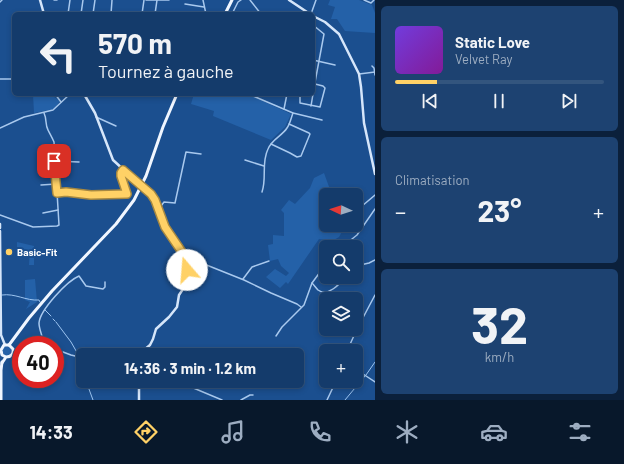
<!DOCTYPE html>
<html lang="fr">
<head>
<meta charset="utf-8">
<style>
	body { margin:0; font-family:Barlow,sans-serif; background:#1d4271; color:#f1f3f6; height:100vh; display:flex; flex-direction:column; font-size:15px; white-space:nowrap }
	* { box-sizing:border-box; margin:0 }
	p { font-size:13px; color:#9dadc1 }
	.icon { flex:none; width:22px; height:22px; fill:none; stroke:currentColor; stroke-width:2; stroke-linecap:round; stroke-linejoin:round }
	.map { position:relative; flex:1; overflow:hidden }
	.panel { display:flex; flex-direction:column; gap:6px; padding:6px; background:#0b203b; width:249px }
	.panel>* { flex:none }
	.top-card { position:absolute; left:12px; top:12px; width:303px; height:84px; border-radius:6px; box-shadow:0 2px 6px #0003,0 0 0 1px #33557e; background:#143b6b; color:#f1f3f6; overflow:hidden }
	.needle { width:26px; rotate:274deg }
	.tools { position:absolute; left:319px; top:188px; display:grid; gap:8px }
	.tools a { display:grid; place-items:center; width:44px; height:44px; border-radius:6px; background:#143b6b; box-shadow:0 2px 6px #0003,0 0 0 1px #33557e; font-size:20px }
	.speed { position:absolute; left:12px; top:336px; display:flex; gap:8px; font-size:20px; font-weight:700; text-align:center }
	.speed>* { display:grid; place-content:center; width:52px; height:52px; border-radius:50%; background:#143b6b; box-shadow:0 2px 6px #0003,0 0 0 1px #33557e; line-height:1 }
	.speed .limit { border:6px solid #d22; background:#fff; color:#111 }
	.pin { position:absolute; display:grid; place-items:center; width:34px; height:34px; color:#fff; margin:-17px; border-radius:8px; box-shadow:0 2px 6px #0006 }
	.me { position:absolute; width:44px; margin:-22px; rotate:342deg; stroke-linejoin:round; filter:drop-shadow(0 0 3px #0008) }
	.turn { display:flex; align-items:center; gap:14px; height:84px; padding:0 20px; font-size:18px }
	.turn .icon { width:52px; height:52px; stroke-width:2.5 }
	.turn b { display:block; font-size:28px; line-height:34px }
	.big { font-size:30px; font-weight:700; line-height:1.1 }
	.panel .tile { flex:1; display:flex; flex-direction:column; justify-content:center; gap:6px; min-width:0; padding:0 14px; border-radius:6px; background:#1d4271 }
	.panel .dial { align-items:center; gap:0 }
	.dial b { font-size:52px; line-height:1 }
	.song { display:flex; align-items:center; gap:12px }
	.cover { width:48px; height:48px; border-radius:6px; background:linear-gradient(135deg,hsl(260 70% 55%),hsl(290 70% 35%)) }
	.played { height:4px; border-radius:2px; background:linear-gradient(90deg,#ffd166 20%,#33557e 20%) }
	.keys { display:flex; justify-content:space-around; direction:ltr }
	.heat { display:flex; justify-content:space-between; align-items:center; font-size:22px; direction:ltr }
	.trip { position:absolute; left:76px; top:348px; width:228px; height:40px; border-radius:6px; background:#143b6b; box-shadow:0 2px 6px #0003,0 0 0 1px #33557e; font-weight:700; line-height:40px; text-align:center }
	.menu { display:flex; height:64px; justify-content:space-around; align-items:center; background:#08182b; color:#9dadc1 }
	.menu .icon { width:28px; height:28px }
	.menu .on { color:#ffd166 }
	.menu b { font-size:18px; color:#f1f3f6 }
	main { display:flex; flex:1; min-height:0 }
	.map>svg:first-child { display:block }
	.green { fill:#2461a8 }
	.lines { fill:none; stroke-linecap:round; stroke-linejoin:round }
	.stream { stroke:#9cc4f0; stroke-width:1 }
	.street { stroke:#a9c9ee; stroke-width:1.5 }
	.secondary { stroke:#d6e6fa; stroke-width:2.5 }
	.primary { stroke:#f0f6ff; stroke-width:3 }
	.secondary-bridge { stroke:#d6e6fa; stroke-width:2.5 }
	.route-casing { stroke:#a68842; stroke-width:10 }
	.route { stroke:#ffd166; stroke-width:7 }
	.poi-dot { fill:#ffd166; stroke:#1b4f8f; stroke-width:1.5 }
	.labels { text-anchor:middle; stroke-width:4; stroke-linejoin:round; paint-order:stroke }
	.poi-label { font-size:10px; font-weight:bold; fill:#fff; stroke:#1b4f8f; text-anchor:start }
</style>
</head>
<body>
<main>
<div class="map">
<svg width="375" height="400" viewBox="0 0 375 400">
	<rect width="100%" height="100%" fill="#1b4f8f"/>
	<g class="green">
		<polygon points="330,0 359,0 372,5 375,13 375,33 345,31 337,19 331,19 335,7 328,5"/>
		<path d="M33,94C42,94 53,94 60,101L54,109L34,113Z"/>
		<polygon points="194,94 250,94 252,96 291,114 285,127 271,140 213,116 214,111 191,104"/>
		<polygon points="324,173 332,195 326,195 326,225 340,225 343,230 339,237 332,241 319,239 288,284 286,282 280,288 266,277 275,269 286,276 289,273 281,266 278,259 270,261 268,245 273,244 273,235 284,236 284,213 281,210 289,200 295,204 310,188 314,178"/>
		<polygon points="17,242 34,246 34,265 29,265 30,250 17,250"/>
		<polygon points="35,279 37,302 26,309 30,302 25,300 25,280"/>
		<polygon points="8,346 12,350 11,354 6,356 2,352 4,347"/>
	</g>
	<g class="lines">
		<g class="stream">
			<path d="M2,295C15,293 26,301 39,300L40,302"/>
			<polyline points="45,310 51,316"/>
			<polyline points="53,319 55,321"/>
			<polyline points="56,322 71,342 79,356"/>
			<polyline points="79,358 83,372"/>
			<polyline points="366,375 375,362"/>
			<polyline points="86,381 93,400"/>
			<polyline points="345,400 365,376"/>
		</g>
		<g class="street">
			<polyline points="54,0 57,0"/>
			<polyline points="146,0 169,0"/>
			<polyline points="203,0 206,14"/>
			<polyline points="250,0 261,14"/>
			<polyline points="364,0 371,3 374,0"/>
			<polyline points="0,2 2,0"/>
			<polyline points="185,4 204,7"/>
			<polyline points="44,12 54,14"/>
			<polyline points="177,13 184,14"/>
			<polyline points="68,14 70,0"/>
			<polyline points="81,14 83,0"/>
			<polyline points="93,14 95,0"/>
			<polyline points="111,14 112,0"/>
			<polyline points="142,14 144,0"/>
			<polyline points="155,14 157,0"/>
			<polyline points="232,14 238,2 241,0"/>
			<polyline points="287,14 291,12 301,14"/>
			<polyline points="311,14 316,0"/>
			<polyline points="313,25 324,34 313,93"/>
			<polyline points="313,60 335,65"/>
			<polyline points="372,66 374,68 375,75"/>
			<polyline points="359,74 375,72"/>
			<polyline points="0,79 14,79"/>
			<polyline points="55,94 61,102"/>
			<polyline points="252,94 253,96 293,113 322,120"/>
			<polyline points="300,94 300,103 320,107 325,88 323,86 315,84"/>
			<polyline points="311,106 313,94"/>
			<polyline points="284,109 287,94"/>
			<polyline points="96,117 116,126"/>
			<polyline points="0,128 24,117 53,110 70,94"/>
			<polyline points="271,144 290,153 297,157 301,156 310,134 309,133 289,124"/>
			<polyline points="245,160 264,166"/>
			<polyline points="54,161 79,162"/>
			<polyline points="41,185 56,184"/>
			<path d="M262,192C267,178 261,163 268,149C272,139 282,136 287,128C290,124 291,118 293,113"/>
			<polyline points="57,193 66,191 91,195 127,194 121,176 121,173 123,170"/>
			<polyline points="43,213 58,210"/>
			<polyline points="356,213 362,206 375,195"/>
			<polyline points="158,214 155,209 161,206 164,202 175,203 186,152 201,154"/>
			<path d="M0,215L33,227L57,226L59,225L54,142C52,137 50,134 48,130C45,125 47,119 44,113"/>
			<polyline points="343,231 347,225"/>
			<polyline points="342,247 357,235 375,209"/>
			<polyline points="184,256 244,280 271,293 297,304 301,307"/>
			<polyline points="356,266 369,263 375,260"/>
			<polyline points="243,279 252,267 269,261"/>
			<path d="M312,283C314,285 316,288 318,290C328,297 340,284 345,277"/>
			<polyline points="276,336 282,327 304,305 312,283 326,264"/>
			<polyline points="34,345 43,345"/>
			<path d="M43,345C44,337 39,331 39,323C40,310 67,281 79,276L86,286L103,289L105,287V282"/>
			<polyline points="55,349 71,355 83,358"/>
			<polyline points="347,351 357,329 375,295"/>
			<polyline points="14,352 21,349"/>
			<polyline points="356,366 363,374 375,382"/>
			<polyline points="170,381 178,386 191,387 222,400"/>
			<polyline points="241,400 250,395 253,395"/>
			<polyline points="327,400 336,381"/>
		</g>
		<g class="secondary">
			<polyline points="40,0 44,14"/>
			<polyline points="289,0 310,14"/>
			<polyline points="313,16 325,22 339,34 359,74 361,87 364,123 375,174"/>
			<polyline points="84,94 95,113 113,160 138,183"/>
			<polyline points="0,224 0,228"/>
			<polyline points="0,231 1,335 5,345"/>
			<polyline points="138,355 150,345 153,339 156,329 169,317 177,307 179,295 185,286 188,275 184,255 165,227 155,200 144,188"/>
			<polyline points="139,381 139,400"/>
		</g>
		<g class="primary">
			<polyline points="225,14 232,0"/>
			<polyline points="9,345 29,318 52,291 116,224 134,200 146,176 163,127 177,94"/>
			<path d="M2,363L6,357C11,357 14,354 13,349L9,345H4L1,350L2,355L6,357"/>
			<polyline points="1,400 1,370 2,362"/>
		</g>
		<polyline class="secondary-bridge" points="138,183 144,188"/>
	</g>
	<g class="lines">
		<defs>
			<polyline id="route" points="54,161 57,193 66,192 91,195 127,194 121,176 121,173 123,170 151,194 155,200 165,227 184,255 187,270"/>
		</defs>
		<use href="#route" class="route-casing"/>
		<use href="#route" class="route"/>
	</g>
	<circle class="poi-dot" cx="9" cy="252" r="4"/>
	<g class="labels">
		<g class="poi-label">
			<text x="17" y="256">Basic-Fit</text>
		</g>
	</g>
</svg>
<div class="tools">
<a><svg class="needle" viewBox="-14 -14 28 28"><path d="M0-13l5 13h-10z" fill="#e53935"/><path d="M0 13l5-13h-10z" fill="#9dadc1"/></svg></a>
<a><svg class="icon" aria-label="search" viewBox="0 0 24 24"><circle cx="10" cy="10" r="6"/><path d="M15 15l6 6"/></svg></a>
<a><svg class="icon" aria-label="layers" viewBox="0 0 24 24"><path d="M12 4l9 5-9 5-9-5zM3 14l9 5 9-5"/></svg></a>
<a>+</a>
</div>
<div class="speed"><div class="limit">40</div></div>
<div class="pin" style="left:54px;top:161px;background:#d93025"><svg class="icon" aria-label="arrive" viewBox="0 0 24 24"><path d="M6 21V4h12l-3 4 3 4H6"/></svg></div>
<svg class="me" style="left:187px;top:270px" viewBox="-20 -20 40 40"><circle r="19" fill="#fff"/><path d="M0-13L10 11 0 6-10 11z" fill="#ffd166"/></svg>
<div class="trip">14:36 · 3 min · 1.2 km</div>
<div class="top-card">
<div class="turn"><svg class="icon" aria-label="left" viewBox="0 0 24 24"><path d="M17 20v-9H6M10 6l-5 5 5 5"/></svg><div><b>570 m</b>Tournez à gauche</div></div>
</div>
</div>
<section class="panel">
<div class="tile">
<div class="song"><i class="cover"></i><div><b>Static Love</b><p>Velvet Ray</p></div></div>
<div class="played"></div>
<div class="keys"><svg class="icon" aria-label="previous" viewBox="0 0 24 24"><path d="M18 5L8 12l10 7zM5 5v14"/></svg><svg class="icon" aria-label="pause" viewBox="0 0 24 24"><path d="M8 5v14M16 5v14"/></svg><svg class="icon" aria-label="next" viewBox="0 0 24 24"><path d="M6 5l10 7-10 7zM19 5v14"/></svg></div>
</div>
<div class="tile"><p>Climatisation</p>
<div class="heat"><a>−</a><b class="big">23°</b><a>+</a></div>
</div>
<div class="tile dial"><b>32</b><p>km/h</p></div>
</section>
</main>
<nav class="menu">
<b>14:33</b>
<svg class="icon on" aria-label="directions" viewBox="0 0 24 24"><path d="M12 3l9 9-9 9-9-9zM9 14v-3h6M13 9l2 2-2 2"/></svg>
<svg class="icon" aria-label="music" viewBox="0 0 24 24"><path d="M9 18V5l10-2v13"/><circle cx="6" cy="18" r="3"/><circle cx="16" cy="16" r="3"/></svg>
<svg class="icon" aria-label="phone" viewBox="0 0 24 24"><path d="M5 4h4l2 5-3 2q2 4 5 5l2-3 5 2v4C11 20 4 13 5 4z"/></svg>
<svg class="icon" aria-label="climate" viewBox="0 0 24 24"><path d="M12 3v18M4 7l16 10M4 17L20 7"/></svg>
<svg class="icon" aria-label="car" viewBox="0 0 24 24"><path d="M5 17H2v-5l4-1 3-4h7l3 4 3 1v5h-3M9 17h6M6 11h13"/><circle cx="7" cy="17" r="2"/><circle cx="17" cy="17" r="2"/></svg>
<svg class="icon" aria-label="filters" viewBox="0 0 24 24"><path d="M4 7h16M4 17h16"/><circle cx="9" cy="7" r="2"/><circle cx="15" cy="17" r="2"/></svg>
</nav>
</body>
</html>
